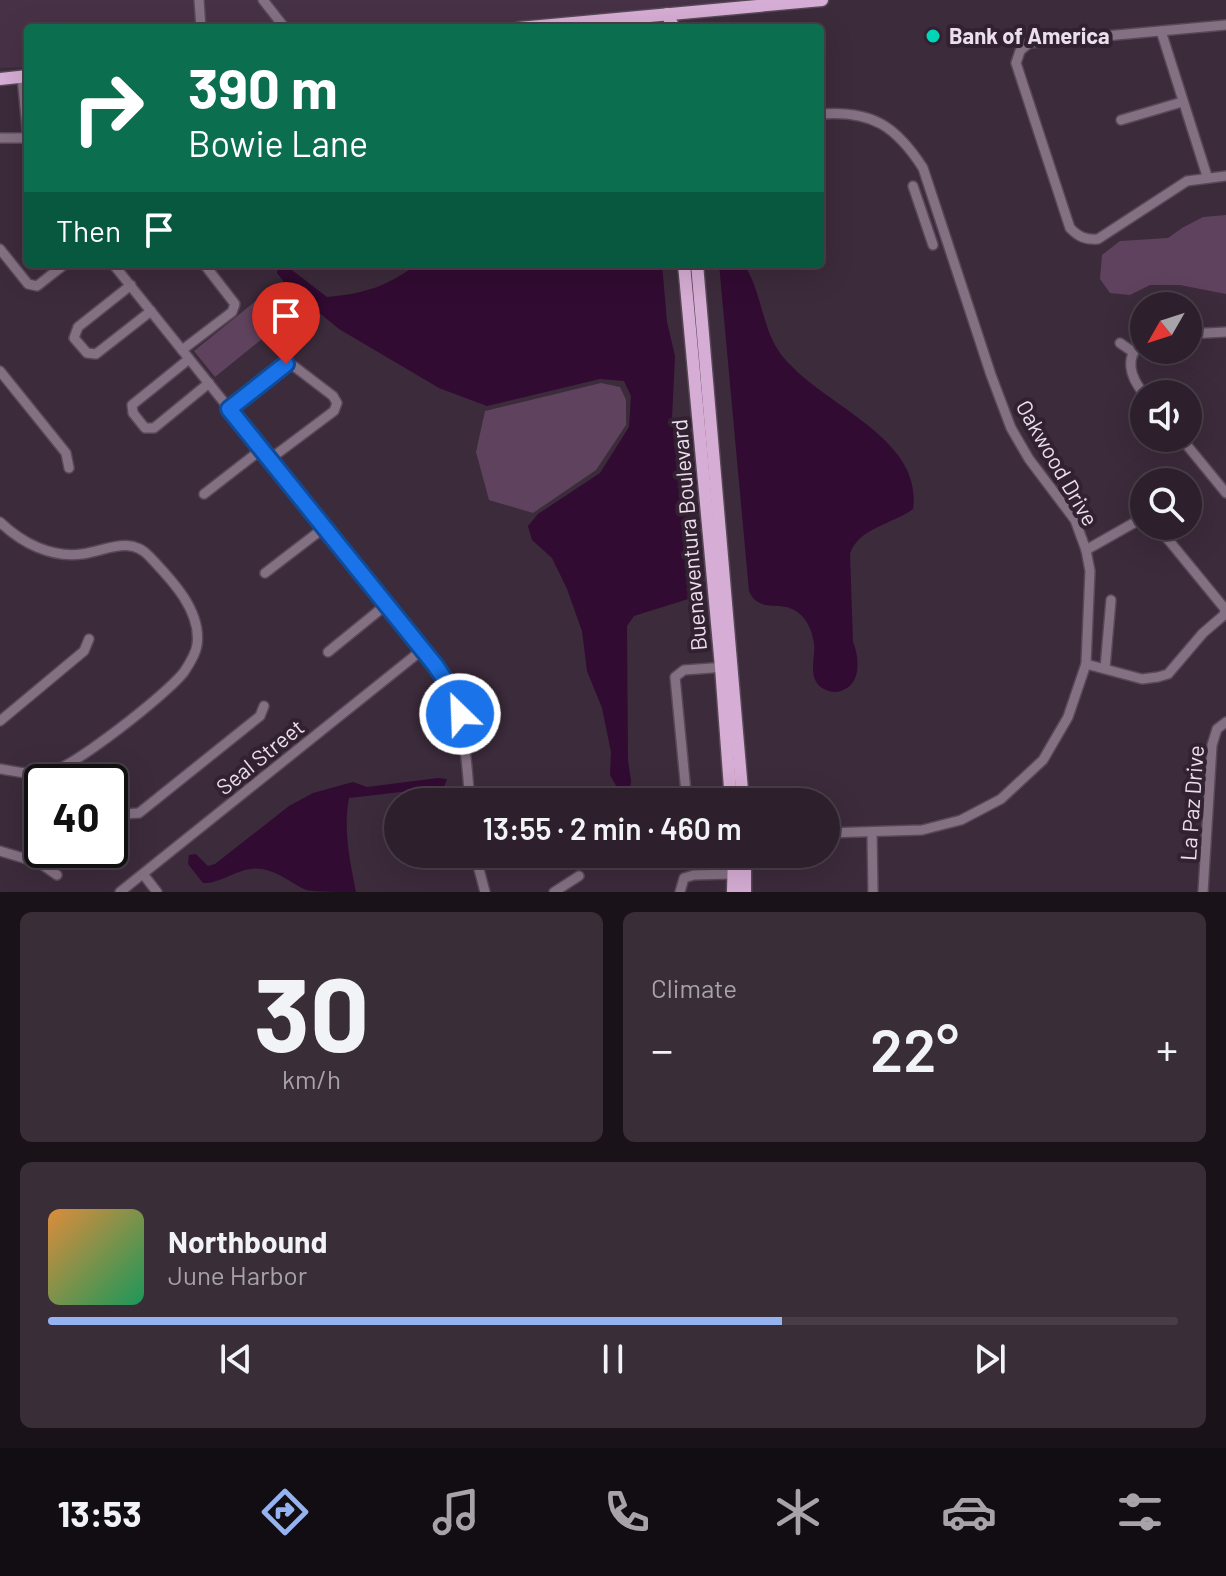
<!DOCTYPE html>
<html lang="en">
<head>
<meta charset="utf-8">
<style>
	body { margin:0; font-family:Barlow,sans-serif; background:#392d38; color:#f1f3f6; height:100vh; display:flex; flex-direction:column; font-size:30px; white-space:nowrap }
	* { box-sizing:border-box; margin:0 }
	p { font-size:26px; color:#a7a3a9 }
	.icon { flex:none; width:44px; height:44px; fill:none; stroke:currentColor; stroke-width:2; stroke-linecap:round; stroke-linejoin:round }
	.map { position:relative; height:892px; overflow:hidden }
	.panel { display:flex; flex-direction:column; gap:20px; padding:20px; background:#191218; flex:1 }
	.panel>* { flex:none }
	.guide { position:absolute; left:24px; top:24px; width:800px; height:244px; border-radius:8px; box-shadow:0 8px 32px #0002,0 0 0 2px #483e48; background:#0b6e4f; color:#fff; overflow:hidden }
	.needle { width:52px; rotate:231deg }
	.controls { position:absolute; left:1130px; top:292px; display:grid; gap:16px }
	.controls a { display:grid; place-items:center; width:72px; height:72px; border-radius:50%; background:#2d202c; box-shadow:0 8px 32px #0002,0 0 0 2px #483e48; font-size:40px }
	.speed { position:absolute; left:24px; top:764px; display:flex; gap:16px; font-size:40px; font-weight:700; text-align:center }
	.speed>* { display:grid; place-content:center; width:104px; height:104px; border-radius:50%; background:#2d202c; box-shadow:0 8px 32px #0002,0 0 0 2px #483e48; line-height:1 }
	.speed .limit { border:4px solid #111; border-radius:12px; background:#fff; color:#111 }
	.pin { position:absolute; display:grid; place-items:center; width:68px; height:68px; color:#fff; margin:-82px -34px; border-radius:50% 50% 50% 0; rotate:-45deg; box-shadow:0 0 8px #0007 }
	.pin .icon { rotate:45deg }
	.me { position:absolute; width:88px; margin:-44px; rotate:336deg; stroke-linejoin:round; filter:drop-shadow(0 0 6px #0008) }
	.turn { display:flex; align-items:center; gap:28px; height:168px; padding:0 32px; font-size:36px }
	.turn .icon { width:104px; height:104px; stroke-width:2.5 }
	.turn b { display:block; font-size:56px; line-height:68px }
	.then { display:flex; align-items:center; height:76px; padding:0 32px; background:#0003; gap:16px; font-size:30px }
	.big { font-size:60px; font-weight:600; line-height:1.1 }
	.panel .widget { flex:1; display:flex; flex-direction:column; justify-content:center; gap:12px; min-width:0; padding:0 28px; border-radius:12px; background:#392d38 }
	.panel .dial { align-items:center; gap:0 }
	.dial b { font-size:104px; line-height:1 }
	.song { display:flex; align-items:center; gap:24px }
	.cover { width:96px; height:96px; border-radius:12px; background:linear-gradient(135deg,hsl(30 70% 55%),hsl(150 70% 35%)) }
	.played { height:8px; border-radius:4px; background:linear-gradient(90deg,#95b2f1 65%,#483e48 65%) }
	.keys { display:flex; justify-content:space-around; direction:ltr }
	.heat { display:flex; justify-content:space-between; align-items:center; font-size:44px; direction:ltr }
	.panel .tiles { flex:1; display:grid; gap:20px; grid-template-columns:1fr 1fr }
	.widget:last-child { grid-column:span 2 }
	.trip { position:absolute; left:384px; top:788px; width:456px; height:80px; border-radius:40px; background:#2d202c; box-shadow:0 8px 32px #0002,0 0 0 2px #483e48; font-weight:600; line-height:80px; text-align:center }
	.menu { display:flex; height:128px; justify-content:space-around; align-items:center; background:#120d12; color:#a7a3a9 }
	.menu .icon { width:56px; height:56px }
	.menu .on { color:#95b2f1 }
	.menu b { font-size:36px; color:#f1f3f6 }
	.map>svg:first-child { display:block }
	.built { fill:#473146 }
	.green { fill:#5f435e }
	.water { fill:#320b32 }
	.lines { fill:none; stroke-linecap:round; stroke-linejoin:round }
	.minor-casing { stroke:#584857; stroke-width:12 }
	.major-casing { stroke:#584857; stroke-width:15 }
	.minor { stroke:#847083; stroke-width:9 }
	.major { stroke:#d6add4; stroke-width:12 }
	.route-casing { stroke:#114b97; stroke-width:20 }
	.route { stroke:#1a73e8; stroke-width:14 }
	.poi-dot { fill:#00d5b7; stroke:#322131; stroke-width:3 }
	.labels { text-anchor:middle; stroke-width:8; stroke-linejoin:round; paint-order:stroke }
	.poi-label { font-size:22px; font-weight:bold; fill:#eadfea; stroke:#322131; text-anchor:start }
	.street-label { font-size:22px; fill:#eadfea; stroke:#322131 }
</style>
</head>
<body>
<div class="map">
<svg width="1226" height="892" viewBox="0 0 1226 892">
	<rect width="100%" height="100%" fill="#3c2b3b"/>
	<g class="built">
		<polygon points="0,0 195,0 198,28 28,28 28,67 0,68"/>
		<polygon points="202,0 258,0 281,28 205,28"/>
		<polygon points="268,0 772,0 483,28 290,28"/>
	</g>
	<g class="green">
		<polygon points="1226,215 1226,294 1180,285 1150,285 1130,295 1110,293 1100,279 1102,255 1120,241 1168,238 1182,228 1203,217"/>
		<polygon points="268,291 289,317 215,377 194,351"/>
		<polygon points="601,383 620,387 626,400 626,425 596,470 533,513 489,500 476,452 485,411"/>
	</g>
	<g class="water">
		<path d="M418,264H662L667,322L675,356L672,418L680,426L693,571L691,591L688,599L634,616L627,626L628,760L631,781L629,798L624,800L610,775L611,752L602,708L587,671L582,631L567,589L552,558L532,540L528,526L538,514L600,473L629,427L631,396L624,381L600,379L487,406L439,388L339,329L288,287L277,273L278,267H288L327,297C367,293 385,287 418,264Z"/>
		<path d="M719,264H744C761,291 762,325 778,350C813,403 924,434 913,509C893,524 858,528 850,554L853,642C859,656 861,679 847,688C839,693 832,693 824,689C806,679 816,658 814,643C812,632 809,623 801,615C783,597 760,616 749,591Z"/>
		<path d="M438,778L447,779L444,787L349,798C343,829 350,862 356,892C342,892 318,892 306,890C291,883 279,872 262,869C241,865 222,884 203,883L188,864L189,855L196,854L208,866L215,864L289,806L313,793L353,782L367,787Z"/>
	</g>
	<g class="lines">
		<defs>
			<g id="minor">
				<polyline points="199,0 201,28"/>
				<polyline points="263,0 285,28"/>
				<path d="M1226,25L1029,43L1020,51L1016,63L1070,228C1079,237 1085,240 1098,239L1187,181L1226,176"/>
				<polyline points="1161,31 1207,176"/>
				<path d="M820,114C872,110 896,126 923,168L991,375L1011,428L1029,459L1075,520L1086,550L1090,571L1086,664L1068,717L1043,760L1001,799L961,820L922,830L826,833"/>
				<polyline points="1121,120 1182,102"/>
				<polyline points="0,138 28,138 22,77"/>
				<polyline points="913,186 933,245"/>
				<polyline points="0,249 28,284 37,286 65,264"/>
				<path d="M113,264L435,665C466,713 465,747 470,802"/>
				<polyline points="131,285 78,327 74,338 87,353 96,354 151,311"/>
				<polyline points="1188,334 1226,332"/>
				<path d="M1144,341C1123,356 1130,377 1144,394"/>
				<polyline points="1120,343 1133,352"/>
				<polyline points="182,350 232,312 235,304 204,264"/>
				<polyline points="189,359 132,405 133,413 145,428 154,428 209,383"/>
				<polyline points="0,371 66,453 69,468"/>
				<polyline points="229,409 286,364 295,367 333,396 337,403 334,411 270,459"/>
				<polyline points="1181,438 1226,493"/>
				<polyline points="204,494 262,449"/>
				<path d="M0,522C22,543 51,558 82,554C106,551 130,535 150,557C171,579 202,611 197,645C196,653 188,666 184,672C167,694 73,768 48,773C33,776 15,771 0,769"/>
				<polyline points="1086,550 1139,520 1144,520"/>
				<polyline points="265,573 325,527"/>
				<polyline points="328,652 387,604"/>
				<polyline points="1086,664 1142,679 1158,677 1168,674 1203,633 1224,615 1225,609 1157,526"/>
				<polyline points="726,667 684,670 675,677 686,792 692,798 730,796"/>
				<polyline points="1105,668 1111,600"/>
				<polyline points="0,721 84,651 89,639"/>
				<polyline points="74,764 90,782"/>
				<polyline points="110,806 124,814 139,813 260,716 264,706"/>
				<polyline points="872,832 873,892"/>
				<polyline points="0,851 40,863 57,875"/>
				<polyline points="475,854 485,892"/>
				<polyline points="143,874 157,892"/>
				<polyline points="120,892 422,650"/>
				<polyline points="554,892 579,876"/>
				<polyline points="680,892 684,878 694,875 733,874"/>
				<polyline points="1203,892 1212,745 1217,729 1226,722"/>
			</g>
			<g id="major">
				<polyline points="667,14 674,28"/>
				<polyline points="519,28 822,0"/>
				<polyline points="0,79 28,76"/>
				<polyline points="684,264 721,667 731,802"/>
				<polyline points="697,264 743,802"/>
				<polyline points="733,892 734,854"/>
				<polyline points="745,892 745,854"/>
			</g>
		</defs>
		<use href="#minor" class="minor-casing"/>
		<use href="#major" class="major-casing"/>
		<use href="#minor" class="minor"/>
		<use href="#major" class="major"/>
	</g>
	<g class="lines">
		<defs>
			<polyline id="route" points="286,364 229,409 435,665 451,689 460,714"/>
		</defs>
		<use href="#route" class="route-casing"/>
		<use href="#route" class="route"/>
	</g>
	<circle class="poi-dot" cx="933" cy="36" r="8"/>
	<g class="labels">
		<g class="poi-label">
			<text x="949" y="44">Bank of America</text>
		</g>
		<g class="street-label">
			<text transform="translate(1057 463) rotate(60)" y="8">Oakwood Drive</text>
			<text transform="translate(689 535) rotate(-95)" y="8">Buenaventura Boulevard</text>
			<text transform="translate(260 757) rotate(-39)" y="8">Seal Street</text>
			<text transform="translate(1192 803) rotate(-86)" y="8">La Paz Drive</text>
		</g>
	</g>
</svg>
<div class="controls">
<a><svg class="needle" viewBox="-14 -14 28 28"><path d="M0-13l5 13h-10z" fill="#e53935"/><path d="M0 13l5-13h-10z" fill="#a7a3a9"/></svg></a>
<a><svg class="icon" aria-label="sound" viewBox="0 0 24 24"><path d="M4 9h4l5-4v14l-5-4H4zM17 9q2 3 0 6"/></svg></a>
<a><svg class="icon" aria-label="search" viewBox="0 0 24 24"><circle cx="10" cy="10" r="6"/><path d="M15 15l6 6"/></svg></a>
</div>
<div class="speed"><div class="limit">40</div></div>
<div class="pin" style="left:286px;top:364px;background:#d93025"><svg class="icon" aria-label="arrive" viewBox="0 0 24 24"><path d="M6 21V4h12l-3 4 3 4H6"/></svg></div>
<svg class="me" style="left:460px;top:714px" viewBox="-20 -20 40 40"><circle r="17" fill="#1a73e8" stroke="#fff" stroke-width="3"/><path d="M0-11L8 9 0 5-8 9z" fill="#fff"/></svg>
<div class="trip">13:55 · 2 min · 460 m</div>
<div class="guide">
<div class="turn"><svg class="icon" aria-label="right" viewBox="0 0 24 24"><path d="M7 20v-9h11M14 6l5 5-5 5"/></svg><div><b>390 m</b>Bowie Lane</div></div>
<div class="then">Then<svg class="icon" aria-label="arrive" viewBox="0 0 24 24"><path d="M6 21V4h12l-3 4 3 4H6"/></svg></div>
</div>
</div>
<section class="panel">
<div class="tiles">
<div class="widget dial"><b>30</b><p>km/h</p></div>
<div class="widget"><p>Climate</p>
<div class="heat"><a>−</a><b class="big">22°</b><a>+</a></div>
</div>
<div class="widget">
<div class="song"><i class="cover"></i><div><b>Northbound</b><p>June Harbor</p></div></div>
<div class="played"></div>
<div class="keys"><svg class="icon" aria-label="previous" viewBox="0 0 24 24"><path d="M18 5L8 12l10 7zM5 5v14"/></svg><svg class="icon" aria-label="pause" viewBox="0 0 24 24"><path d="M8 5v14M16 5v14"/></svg><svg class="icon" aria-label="next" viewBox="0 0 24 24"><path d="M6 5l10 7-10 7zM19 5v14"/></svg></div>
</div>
</div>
</section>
<nav class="menu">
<b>13:53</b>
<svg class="icon on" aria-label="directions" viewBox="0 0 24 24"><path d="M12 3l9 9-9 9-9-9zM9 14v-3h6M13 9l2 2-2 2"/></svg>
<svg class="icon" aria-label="music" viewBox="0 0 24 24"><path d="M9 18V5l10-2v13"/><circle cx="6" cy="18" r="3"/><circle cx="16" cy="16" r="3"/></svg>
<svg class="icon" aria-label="phone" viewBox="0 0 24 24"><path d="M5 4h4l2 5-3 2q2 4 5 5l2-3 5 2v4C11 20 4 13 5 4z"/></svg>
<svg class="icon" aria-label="climate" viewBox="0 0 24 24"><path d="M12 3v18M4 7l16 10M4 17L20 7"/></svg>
<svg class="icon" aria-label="car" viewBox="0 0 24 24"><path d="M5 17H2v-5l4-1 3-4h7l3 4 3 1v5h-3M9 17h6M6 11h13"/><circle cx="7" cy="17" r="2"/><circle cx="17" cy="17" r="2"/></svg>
<svg class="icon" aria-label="filters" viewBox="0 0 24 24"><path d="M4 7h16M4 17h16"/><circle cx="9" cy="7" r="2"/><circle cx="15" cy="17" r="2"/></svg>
</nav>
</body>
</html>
